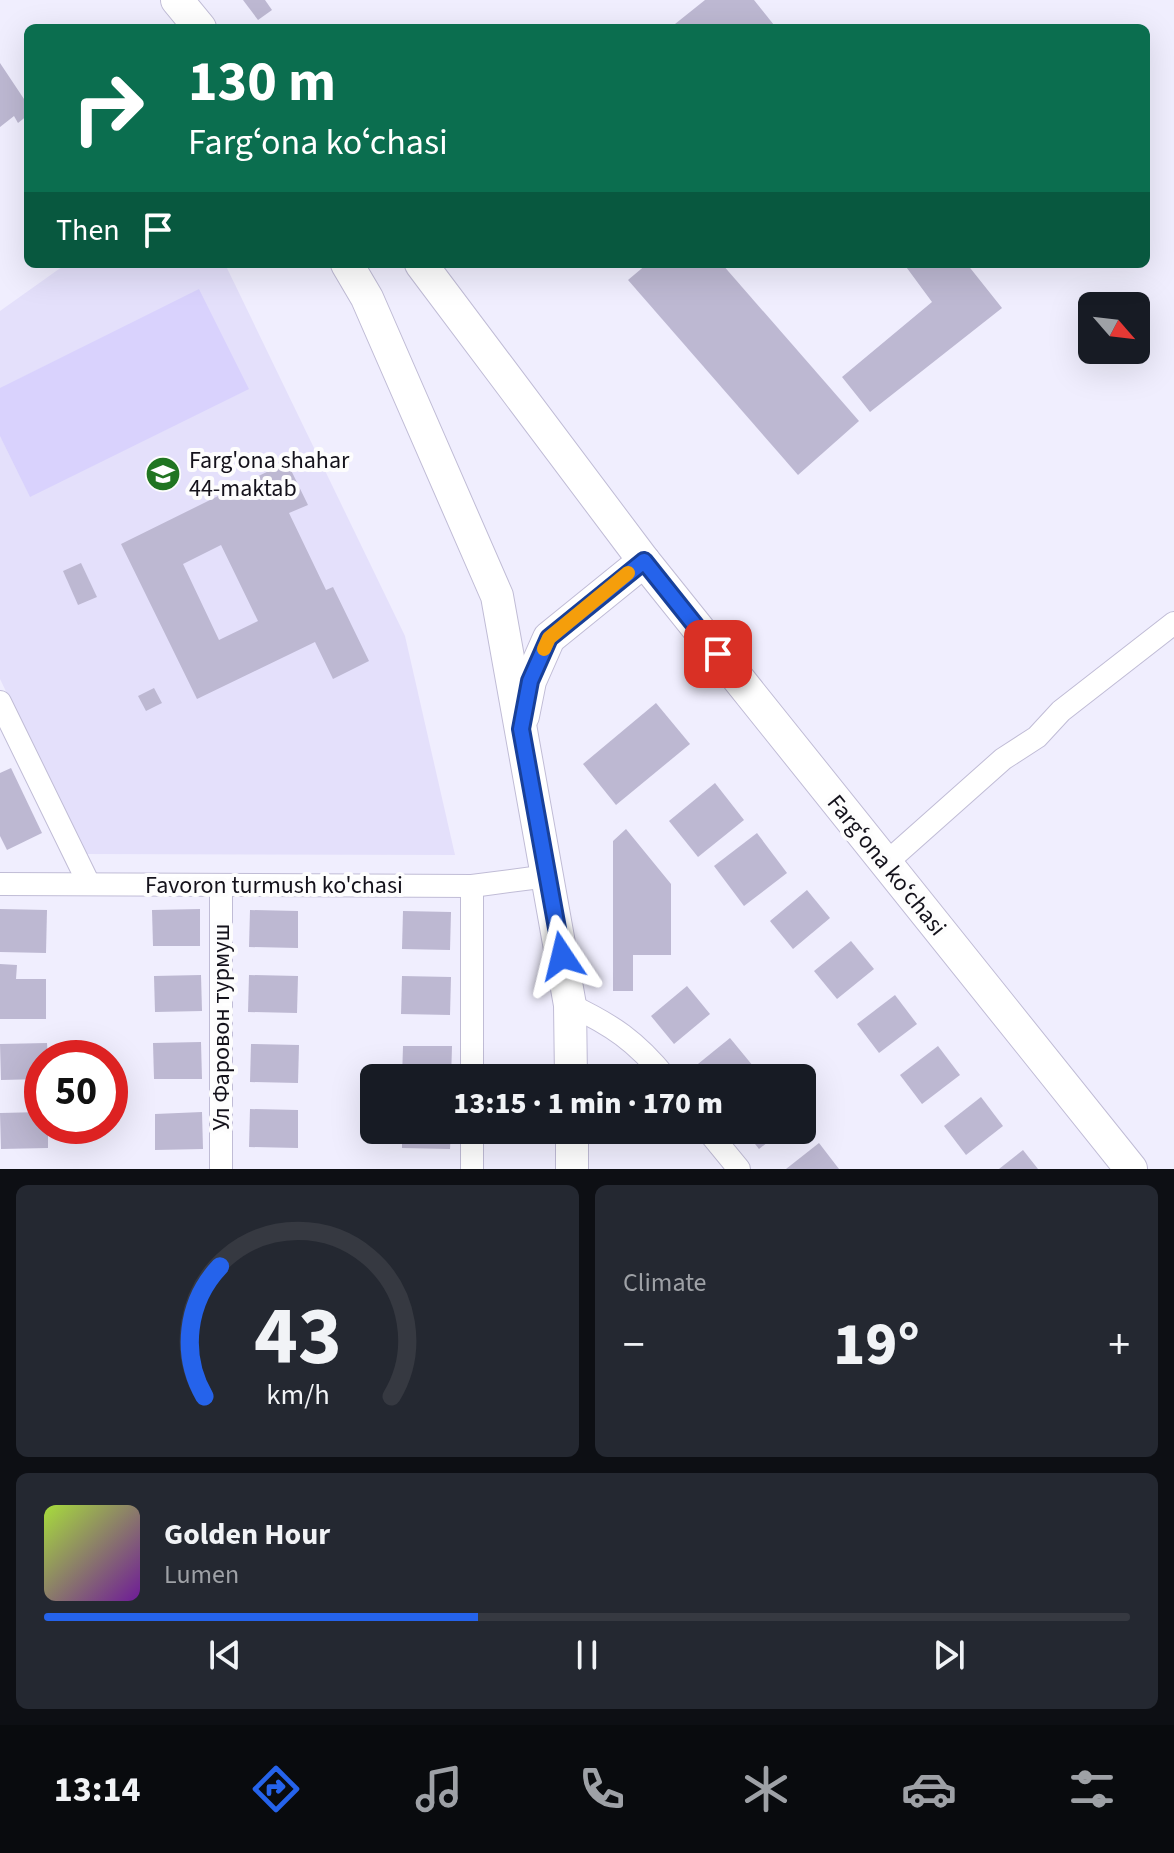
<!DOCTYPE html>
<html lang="en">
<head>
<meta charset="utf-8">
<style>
	body { margin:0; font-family:"Source Sans 3",sans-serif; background:#242831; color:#f1f3f6; height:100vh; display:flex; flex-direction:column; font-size:30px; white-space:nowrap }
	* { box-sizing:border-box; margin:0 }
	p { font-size:26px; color:#9ea1a6 }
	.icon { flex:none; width:44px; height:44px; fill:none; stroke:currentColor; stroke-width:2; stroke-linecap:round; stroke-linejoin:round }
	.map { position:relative; height:1169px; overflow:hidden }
	.details { display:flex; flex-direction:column; gap:16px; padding:16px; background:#0d0f14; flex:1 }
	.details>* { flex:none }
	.guide { position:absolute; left:24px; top:24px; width:1126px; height:244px; border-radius:12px; box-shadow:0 8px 32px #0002; background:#0b6e4f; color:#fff; overflow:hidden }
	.needle { width:52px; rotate:118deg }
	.tools { position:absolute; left:1078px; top:292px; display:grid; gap:16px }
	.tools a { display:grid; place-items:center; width:72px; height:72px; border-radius:12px; background:#171b24; box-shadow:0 8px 32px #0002; font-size:40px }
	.speed { position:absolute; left:24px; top:1040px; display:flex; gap:16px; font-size:40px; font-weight:700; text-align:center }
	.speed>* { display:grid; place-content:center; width:104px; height:104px; border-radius:50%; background:#171b24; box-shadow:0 8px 32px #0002; line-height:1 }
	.speed .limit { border:12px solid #d22; background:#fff; color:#111 }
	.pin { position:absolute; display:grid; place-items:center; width:68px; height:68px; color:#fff; margin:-34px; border-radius:16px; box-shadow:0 4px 12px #0006 }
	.me { position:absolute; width:88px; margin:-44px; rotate:350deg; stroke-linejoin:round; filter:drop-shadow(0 0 6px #0008) }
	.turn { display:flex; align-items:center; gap:28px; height:168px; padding:0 32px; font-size:36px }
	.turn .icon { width:104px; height:104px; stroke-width:2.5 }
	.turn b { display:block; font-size:56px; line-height:68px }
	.then { display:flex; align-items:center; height:76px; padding:0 32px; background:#0003; gap:16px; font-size:30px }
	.big { font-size:60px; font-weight:800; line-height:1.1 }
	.details .card { flex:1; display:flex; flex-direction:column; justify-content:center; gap:12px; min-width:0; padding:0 28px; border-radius:12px; background:#242831 }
	.details .dial { align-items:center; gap:0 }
	.dial svg { height:208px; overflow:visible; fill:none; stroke:#363941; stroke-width:7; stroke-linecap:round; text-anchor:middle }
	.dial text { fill:#f1f3f6; stroke:none }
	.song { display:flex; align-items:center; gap:24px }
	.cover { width:96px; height:96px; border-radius:12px; background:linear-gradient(135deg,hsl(80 70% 55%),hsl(280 70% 35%)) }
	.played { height:8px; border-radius:4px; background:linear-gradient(90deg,#2563eb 40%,#363941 40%) }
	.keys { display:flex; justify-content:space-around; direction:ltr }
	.heat { display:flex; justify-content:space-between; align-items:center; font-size:44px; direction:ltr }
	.details .tiles { flex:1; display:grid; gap:16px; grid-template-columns:1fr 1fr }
	.card:last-child { grid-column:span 2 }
	.trip { position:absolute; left:360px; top:1064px; width:456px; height:80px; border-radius:12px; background:#171b24; box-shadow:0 8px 32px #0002; font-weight:800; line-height:80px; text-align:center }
	.tab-bar { display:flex; height:128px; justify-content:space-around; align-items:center; background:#090b0e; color:#9ea1a6 }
	.tab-bar .icon { width:56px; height:56px }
	.tab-bar .current { color:#2563eb }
	.tab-bar b { font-size:36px; color:#f1f3f6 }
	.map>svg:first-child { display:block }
	.built { fill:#e4e0fb }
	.green { fill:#d9d2fd }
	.building { fill:#bdb8d2; fill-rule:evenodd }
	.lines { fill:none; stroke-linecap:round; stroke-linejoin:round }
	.street-casing { stroke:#c0bcd6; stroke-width:24 }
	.secondary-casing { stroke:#c0bcd6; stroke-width:34 }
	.street { stroke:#fff; stroke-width:22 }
	.secondary { stroke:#fff; stroke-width:32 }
	.route-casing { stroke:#184099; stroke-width:20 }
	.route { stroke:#2563eb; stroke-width:14 }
	.slow { stroke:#f59e0b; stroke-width:14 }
	.labels { text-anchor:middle; stroke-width:8; stroke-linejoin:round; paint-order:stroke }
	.poi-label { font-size:24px; fill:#14121b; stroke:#fdfdfd; text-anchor:start }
	.street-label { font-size:24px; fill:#14121b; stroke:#fdfdfd }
</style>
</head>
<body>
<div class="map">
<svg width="1174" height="1169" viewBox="0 0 1174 1169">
	<rect width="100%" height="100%" fill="#f0eefe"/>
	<polygon class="built" points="66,264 225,264 405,636 455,855 85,854 0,679 0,311"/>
	<polygon class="green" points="199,289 249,389 30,497 0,436 0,388"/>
	<g class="building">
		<polygon points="243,0 265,0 272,10 258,20"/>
		<polygon points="705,0 754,0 774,25 770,28 670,28"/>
		<polygon points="0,63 28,105 28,115 18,123 14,116 0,127"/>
		<polygon points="647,264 722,264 859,421 798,475 628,280"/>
		<polygon points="904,264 967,264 1002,308 870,412 842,377 932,302"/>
		<path d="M287,462L308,505L289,513L326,590L333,587L369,661L333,679L315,642L197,699L121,544ZM221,545L258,621L219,640L183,564Z"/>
		<polygon points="81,563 97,597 78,605 63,571"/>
		<polygon points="154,688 162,703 146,711 138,696"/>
		<polygon points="656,703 690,744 616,805 583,764"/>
		<polygon points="11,768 42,833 7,850 0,836 0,773"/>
		<polygon points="715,783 744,820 698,857 669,821"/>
		<polygon points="626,829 671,884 671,955 633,955 633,991 613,991 613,841"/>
		<polygon points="757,833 787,873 744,906 714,866"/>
		<polygon points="807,890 830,918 793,949 770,921"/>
		<polygon points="0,909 47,910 46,953 0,952"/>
		<polygon points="200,909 200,946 153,946 152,910"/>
		<polygon points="250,910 298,911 298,948 249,947"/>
		<polygon points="403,911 451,912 450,950 402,949"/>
		<polygon points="851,941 874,969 837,999 814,971"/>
		<polygon points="0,964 17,965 16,979 46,979 46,1019 0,1019"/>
		<polygon points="201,975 202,1011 155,1012 154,976"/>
		<polygon points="249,975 298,976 297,1013 248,1012"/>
		<polygon points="402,976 451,977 450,1015 401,1014"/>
		<polygon points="687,986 710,1014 674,1044 651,1016"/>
		<polygon points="895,995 917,1024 879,1053 857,1024"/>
		<polygon points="730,1038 753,1066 739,1078 701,1078 693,1068"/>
		<polygon points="201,1042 202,1079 154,1079 153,1043"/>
		<polygon points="47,1043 48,1058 42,1058 42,1079 1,1080 0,1044"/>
		<polygon points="251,1044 299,1045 298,1083 250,1082"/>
		<polygon points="403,1046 452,1046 451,1078 402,1078"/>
		<polygon points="938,1046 960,1075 922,1104 900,1075"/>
		<polygon points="981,1097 1003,1126 966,1155 944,1126"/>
		<polygon points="250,1109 298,1110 298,1148 249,1147"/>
		<polygon points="42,1112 42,1126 48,1126 48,1148 1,1149 0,1113"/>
		<polygon points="202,1112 203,1149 155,1150 155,1114"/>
		<polygon points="402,1130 451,1130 450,1149 402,1148"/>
		<polygon points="744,1130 783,1130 759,1149"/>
		<polygon points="819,1143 839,1169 786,1169"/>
		<polygon points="1023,1150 1038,1169 999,1169"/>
	</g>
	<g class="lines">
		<defs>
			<g id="street">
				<polyline points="0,702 89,884"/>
				<polyline points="886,863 1003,759 1037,737 1061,711 1174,623"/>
				<polyline points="0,884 472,886 548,876"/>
				<polyline points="472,886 472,1078"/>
				<path d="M570,1005C612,1025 636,1041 666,1078"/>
				<polyline points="472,1130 472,1169"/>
				<polyline points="707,1130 739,1169"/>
				<polyline points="221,1169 221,885"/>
			</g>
			<g id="secondary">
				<polyline points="177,0 200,28"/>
				<polyline points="347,264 367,298 497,596 570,1005 571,1078"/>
				<polyline points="421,264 644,561 1131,1169"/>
				<polyline points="523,716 530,681 549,638 644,561"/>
				<polyline points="572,1130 572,1169"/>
			</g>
		</defs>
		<use href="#street" class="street-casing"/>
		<use href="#secondary" class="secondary-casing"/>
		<use href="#street" class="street"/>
		<use href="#secondary" class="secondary"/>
	</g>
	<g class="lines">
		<defs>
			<polyline id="route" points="562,956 521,729 530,681 549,638 644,561 718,654"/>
		</defs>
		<use href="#route" class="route-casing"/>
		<use href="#route" class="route"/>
		<polyline class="slow" points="544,649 549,638 628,573"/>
	</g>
	<defs>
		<symbol id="school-disc" viewBox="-11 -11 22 22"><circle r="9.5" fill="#207521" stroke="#fdfdfd"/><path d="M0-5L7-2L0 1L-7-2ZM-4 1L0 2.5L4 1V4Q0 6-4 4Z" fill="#fff"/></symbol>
	</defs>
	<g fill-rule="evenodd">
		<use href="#school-disc" x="143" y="454" width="40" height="40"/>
	</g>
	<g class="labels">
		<g class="poi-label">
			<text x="189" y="468">Farg'ona shahar<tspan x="189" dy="28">44-maktab</tspan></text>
		</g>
		<g class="street-label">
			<text transform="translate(887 865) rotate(51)" y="8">Fargʻona koʻchasi</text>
			<text x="274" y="893">Favoron turmush ko'chasi</text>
			<text transform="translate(221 1027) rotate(-90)" y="8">Ул Фаровон турмуш</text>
		</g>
	</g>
</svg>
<div class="tools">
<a><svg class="needle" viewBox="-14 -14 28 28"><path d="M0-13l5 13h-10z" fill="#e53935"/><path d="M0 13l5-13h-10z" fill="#9ea1a6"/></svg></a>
</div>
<div class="speed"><div class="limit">50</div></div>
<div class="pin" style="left:718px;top:654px;background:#d93025"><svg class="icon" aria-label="arrive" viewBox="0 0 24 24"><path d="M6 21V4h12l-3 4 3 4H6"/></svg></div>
<svg class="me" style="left:562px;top:956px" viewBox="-20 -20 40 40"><path d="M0-17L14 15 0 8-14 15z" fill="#2563eb" stroke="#fff" stroke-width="4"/></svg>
<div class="trip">13:15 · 1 min · 170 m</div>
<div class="guide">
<div class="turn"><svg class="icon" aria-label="right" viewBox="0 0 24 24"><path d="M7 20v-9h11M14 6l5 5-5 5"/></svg><div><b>130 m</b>Fargʻona koʻchasi</div></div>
<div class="then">Then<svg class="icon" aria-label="arrive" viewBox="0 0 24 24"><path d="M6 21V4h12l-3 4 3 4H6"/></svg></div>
</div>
</div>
<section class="details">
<div class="tiles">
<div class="card dial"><svg viewBox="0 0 100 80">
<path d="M14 69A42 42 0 1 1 86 69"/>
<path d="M14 69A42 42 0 0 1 20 19" stroke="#2563eb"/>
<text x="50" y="56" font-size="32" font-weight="700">43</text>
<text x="50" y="72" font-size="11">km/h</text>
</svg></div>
<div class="card"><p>Climate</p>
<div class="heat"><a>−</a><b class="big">19°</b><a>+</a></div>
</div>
<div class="card">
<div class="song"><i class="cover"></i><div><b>Golden Hour</b><p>Lumen</p></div></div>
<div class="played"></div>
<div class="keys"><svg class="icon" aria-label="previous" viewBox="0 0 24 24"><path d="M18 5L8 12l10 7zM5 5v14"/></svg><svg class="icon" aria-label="pause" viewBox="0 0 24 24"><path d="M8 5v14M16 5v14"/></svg><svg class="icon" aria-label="next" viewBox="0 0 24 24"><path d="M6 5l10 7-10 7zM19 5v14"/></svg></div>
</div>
</div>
</section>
<nav class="tab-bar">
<b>13:14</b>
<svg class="icon current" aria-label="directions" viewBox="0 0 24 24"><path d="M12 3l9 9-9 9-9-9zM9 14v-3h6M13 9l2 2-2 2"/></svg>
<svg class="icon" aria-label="music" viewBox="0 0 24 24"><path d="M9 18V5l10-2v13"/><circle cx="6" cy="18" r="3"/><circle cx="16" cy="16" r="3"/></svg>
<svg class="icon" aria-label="phone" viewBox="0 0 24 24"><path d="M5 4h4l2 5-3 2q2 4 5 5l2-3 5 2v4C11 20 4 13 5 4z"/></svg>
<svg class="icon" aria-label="climate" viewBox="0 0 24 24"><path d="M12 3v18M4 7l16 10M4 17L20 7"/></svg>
<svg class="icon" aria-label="car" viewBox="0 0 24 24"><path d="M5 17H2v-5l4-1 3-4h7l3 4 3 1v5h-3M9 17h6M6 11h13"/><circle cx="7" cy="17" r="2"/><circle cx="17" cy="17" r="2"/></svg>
<svg class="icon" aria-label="filters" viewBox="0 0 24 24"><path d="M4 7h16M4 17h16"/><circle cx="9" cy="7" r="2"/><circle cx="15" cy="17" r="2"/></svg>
</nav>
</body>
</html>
